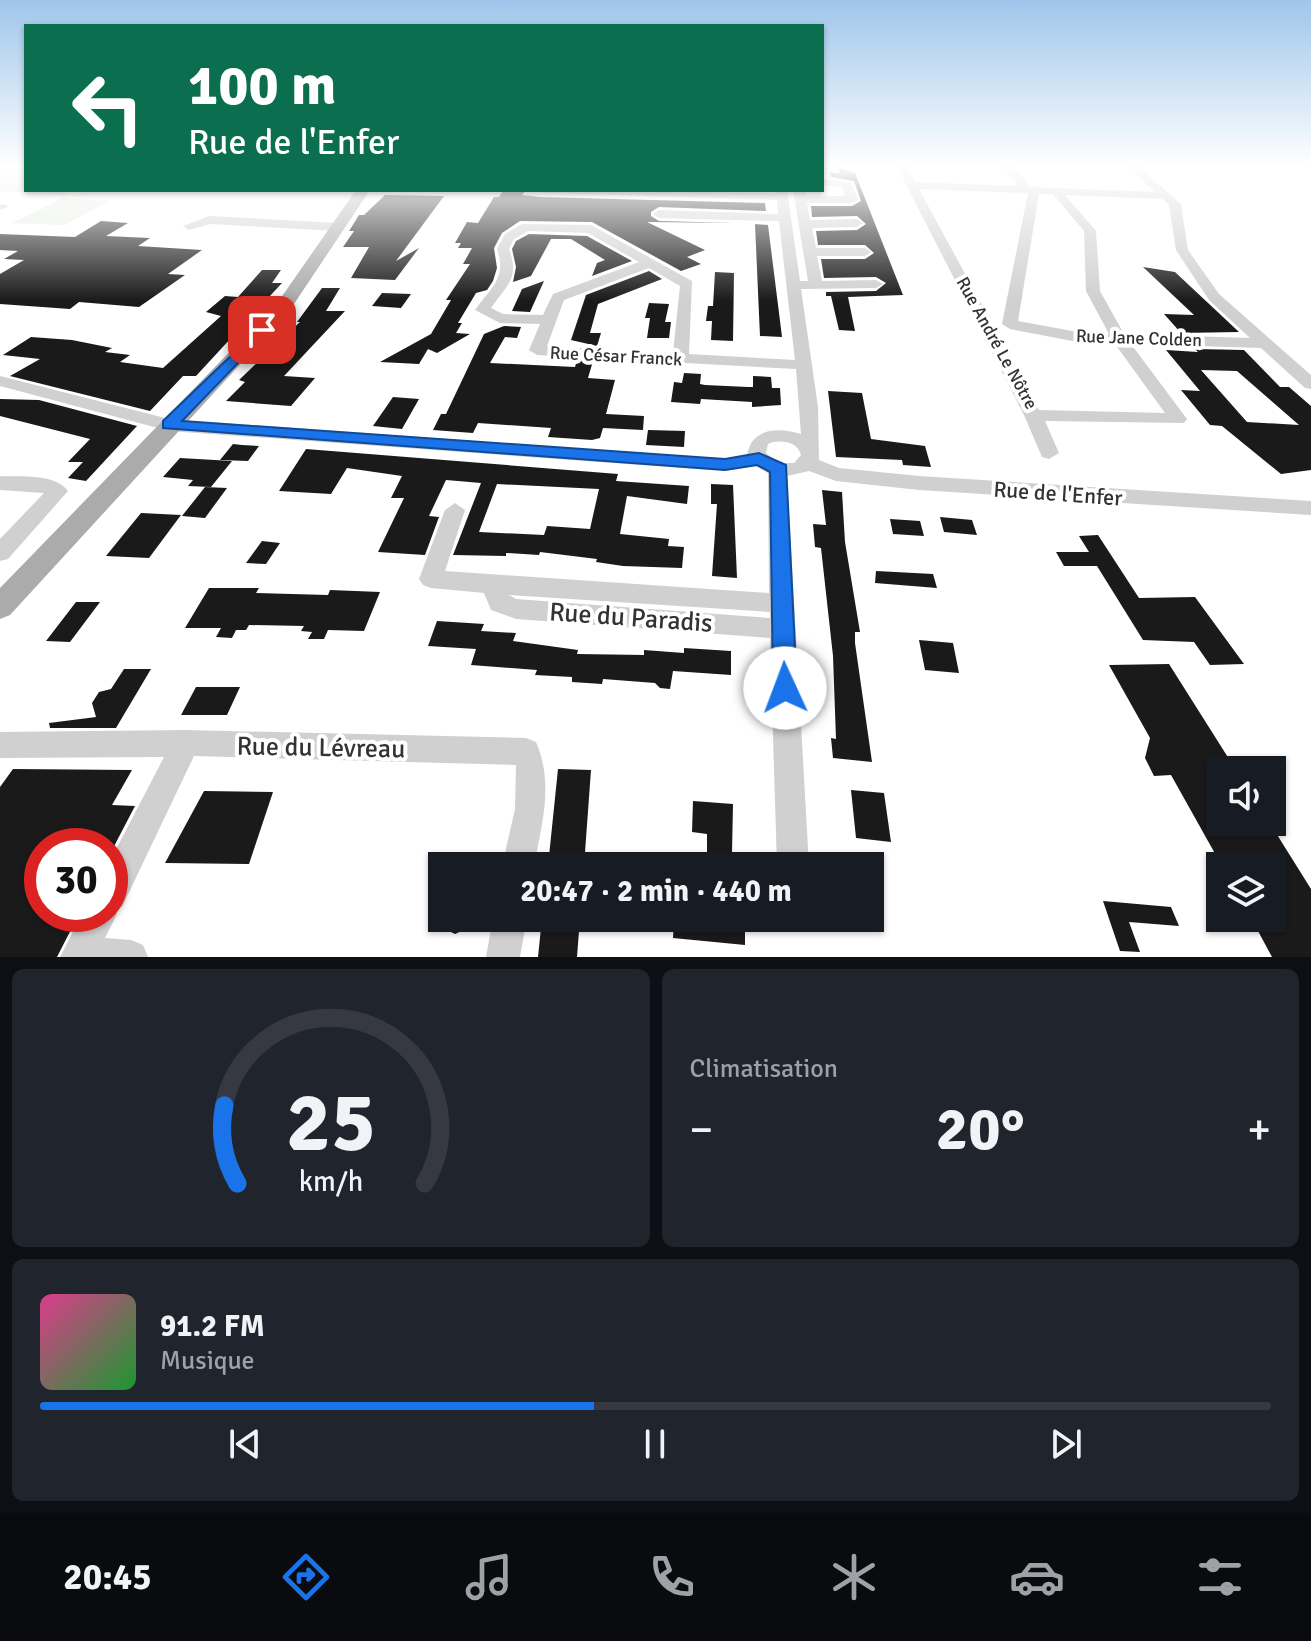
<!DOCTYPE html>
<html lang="fr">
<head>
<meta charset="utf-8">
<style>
	body { margin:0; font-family:Signika,sans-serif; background:#20242c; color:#f1f3f6; height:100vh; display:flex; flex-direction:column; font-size:30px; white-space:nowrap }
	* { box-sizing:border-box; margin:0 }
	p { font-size:26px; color:#9ea1a6 }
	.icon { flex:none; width:44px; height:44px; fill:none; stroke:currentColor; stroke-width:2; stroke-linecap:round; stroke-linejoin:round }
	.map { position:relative; height:957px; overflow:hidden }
	.details { display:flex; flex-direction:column; gap:12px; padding:12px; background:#0d0f14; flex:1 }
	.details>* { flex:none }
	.banner { position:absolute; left:24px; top:24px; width:800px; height:168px; border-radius:0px; box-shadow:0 2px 6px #0004; background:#0b6e4f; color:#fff; overflow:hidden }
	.controls { position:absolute; left:1206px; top:756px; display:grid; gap:16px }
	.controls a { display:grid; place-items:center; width:80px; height:80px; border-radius:0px; background:#171b24; box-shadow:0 2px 6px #0004; font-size:40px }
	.speed { position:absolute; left:24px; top:828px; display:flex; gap:16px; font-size:40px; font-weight:700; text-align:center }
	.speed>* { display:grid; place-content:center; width:104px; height:104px; border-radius:50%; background:#171b24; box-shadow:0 2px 6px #0004; line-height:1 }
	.speed .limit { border:12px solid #d22; background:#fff; color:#111 }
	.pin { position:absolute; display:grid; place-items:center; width:68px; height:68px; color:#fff; margin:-34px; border-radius:16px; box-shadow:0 4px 12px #0006 }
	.me { position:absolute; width:88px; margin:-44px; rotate:358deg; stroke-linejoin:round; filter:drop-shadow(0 0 6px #0008) }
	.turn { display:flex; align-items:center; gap:28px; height:168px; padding:0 32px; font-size:36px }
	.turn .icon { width:104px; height:104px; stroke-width:2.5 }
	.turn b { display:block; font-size:56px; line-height:68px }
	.big { font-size:60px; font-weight:700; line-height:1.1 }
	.details .tile { flex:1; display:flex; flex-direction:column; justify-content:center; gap:12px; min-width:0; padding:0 28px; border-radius:12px; background:#20242c }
	.details .dial { align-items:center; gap:0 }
	.dial svg { height:208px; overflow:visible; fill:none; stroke:#363941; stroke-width:7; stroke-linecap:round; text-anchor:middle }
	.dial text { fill:#f1f3f6; stroke:none }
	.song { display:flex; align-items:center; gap:24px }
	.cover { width:96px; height:96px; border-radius:12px; background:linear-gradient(135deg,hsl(330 70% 55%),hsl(130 70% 35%)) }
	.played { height:8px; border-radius:4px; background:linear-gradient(90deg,#1a73e8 45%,#363941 45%) }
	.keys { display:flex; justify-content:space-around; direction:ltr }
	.heat { display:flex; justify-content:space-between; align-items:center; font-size:44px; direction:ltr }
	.details .tiles { flex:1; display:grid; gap:12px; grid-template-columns:1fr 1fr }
	.tile:last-child { grid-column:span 2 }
	.trip { position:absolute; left:428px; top:852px; width:456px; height:80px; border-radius:0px; background:#171b24; box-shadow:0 2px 6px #0004; font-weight:700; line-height:80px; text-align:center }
	.tab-bar { display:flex; height:128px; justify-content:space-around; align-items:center; background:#090b0e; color:#9ea1a6 }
	.tab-bar .icon { width:56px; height:56px }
	.tab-bar .selected { color:#1a73e8 }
	.tab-bar b { font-size:36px; color:#f1f3f6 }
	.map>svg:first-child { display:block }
	.green { fill:#e6ecdf }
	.building { fill:#1a1a1a; fill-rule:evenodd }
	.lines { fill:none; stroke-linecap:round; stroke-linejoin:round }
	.minor { fill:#d0d0d0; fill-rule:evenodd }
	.major { fill:#ababab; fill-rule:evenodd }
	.route { fill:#1a73e8; stroke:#114b97; stroke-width:2 }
	.labels { text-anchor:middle; stroke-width:8; stroke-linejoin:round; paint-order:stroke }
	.far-street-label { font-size:18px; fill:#333; stroke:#fff }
	.street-label { font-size:22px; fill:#333; stroke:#fff }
	.near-street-label { font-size:26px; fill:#333; stroke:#fff }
</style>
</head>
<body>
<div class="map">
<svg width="1311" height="957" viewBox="0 0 1311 957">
	<rect width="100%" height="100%" fill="#fff"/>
	<g class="green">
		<polygon points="0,167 26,167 26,190 73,190 63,195 0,191"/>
		<polygon points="63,198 109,201 64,225 12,223"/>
	</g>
	<g class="building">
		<polygon points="838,167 855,173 903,295 848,297 855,331 839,330 831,296 826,296 826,292 876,291 886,283 876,277 824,278 821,259 865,259 874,253 865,245 818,245 816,231 857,230 866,224 857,216 812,217 811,206 852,206 861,201 854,181 831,177 829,172 840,173"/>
		<polygon points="504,190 526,190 522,195 540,197 765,203 766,211 659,207 651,212 651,216 659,221 736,223 647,222 705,250 687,257 701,264 681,271 592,222 520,221 502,233 494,248 497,268 493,281 487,290 476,293 458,323 462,323 456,333 470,334 437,353 428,349 419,364 380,362 431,334 451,300 446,300 470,264 463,264 472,248 458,248 461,243 455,243 467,222 478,223 494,197 499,197"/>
		<polygon points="385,195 444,196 396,261 419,248 395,280 351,278 369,247 343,247 354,231 349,231 359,215 364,215"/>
		<polygon points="101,221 128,223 106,236 150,238 138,246 202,250 168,274 185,275 139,307 79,302 70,309 0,304 0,274 24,260 4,259 18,251 0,250 0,234 75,237"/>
		<polygon points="755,224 768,225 782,337 760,336"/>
		<polygon points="529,234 587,236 632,261 592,276 597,263 605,260 571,239 551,239 531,276 513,282 516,267 512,249 516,241"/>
		<polygon points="1143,267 1175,272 1239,332 1181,333 1164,314 1194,315"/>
		<polygon points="262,270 281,270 272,283 282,283 196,376 183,376 150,411 10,376 40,359 3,355 31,337 72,340 112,348 105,352 130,355 120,362 163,368 221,316 206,312 225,296 238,297"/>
		<polygon points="649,271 662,279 598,304 590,333 601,333 597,346 571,340 586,295"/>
		<polygon points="715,272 734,273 733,341 711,340 712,321 706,321 708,306 713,306"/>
		<polygon points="544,281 530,312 512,311 522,289"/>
		<polygon points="322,288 340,288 326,311 345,311 284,376 315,378 291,406 226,401 245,382 239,380 300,322 297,322"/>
		<polygon points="382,293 411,294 401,308 372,306"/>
		<polygon points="649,303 669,304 665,322 671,322 669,338 647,338 650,318 645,318"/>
		<polygon points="504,326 521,327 517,338 505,337 490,363 575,367 577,360 593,361 588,378 615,380 606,414 644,416 643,430 603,428 600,438 592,440 548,437 551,428 478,423 473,433 433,430 441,414 446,414 484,334"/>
		<path d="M1195,349L1244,350L1280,387H1289L1311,406V470L1281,474L1222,426L1210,425L1181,390L1200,391L1166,350L1198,352ZM1201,370L1237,371L1299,425L1247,422Z"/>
		<polygon points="684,373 701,374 700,384 705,385 748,387 753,387 753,376 771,377 772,388 780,388 781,405 752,407 752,402 701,399 700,404 671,402 674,382 682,383"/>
		<polygon points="828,391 862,393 871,439 925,446 931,467 903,465 902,460 836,457"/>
		<polygon points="393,397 419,399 402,429 373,426"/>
		<polygon points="0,399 39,400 137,426 86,481 68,478 83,462 68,462 90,439 0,416"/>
		<polygon points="648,430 685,431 684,447 646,445"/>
		<polygon points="233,444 242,445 259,446 248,461 220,460"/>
		<path d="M306,449L618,474L616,481L689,486L687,504L627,496L620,534L669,539L668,546L684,547L682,568L623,566L596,562L597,559L540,552L539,555L506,553V556L453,555L481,483L446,480L429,516L439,517L425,555L378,552L404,498H391L402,476L347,468L331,494L279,491ZM497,484L599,489L590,529L547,526L544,535L479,532Z"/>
		<polygon points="180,458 232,461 211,487 188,486 193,480 163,477"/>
		<polygon points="711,484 733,485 737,578 712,576 717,504 711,504"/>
		<polygon points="205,487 227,488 205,518 182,516"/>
		<polygon points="822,490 842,492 845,542 860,632 855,632 855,643 872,762 833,758 831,738 836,739 833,656 821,548 815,547 813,524 826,525"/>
		<polygon points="141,513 181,515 149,558 106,556"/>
		<polygon points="940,517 972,520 977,535 944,532"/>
		<polygon points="890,519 920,521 924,536 893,534"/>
		<polygon points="1098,535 1139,598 1195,597 1244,664 1210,665 1194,642 1143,640 1097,566 1064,566 1056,552 1089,552 1079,536"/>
		<polygon points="262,541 280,543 266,564 246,563"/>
		<polygon points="876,571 933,574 937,588 875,583"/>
		<polygon points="209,588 259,588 256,593 328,595 330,590 380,592 364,631 328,630 324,639 308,639 312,632 301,631 304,626 249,625 246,630 236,630 232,638 216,637 221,628 185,628"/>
		<polygon points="76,602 100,602 70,642 46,641"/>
		<polygon points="437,621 484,624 481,631 516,633 513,641 578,650 577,654 644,655 644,650 684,653 684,648 731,651 731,675 673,671 670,689 660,688 655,683 603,679 602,684 572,682 572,677 535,675 537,670 471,665 476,649 428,646"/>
		<polygon points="919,640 953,643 959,673 925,670"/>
		<polygon points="1169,664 1236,770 1220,770 1220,822 1269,822 1311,889 1311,957 1272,957 1251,918 1272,918 1272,866 1222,866 1171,775 1154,776 1145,758 1150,738 1109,665"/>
		<polygon points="124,669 151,669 116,728 50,728 49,723 96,717 92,703 99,692 111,689"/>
		<polygon points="196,687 240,687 227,715 181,715"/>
		<polygon points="13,769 132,770 112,805 135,806 110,854 110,846 42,846 42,914 79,914 57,957 0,957 0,787"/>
		<polygon points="558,769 591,770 584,866 548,866"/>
		<polygon points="851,790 884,793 891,842 856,838"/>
		<polygon points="204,791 273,792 249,864 165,863"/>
		<polygon points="693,801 733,804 732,853 759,856 758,866 707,866 707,834 692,832"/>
		<polygon points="1103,901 1171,907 1179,926 1129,922 1140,952 1120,951"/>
		<polygon points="442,918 476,918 464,930 455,934 447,930"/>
		<polygon points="542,918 580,918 577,957 538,957"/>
		<polygon points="701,918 740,918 740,928 745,928 745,945 673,938 674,921 701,924"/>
	</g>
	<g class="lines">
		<g class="minor">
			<path d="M897,167H907L915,182L1018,186L1003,167H1014L1030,187L1155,192L1127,167H1139L1181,204L1188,250L1219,294L1311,375V389L1305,388L1261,348L1131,344L1187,419L1184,423L1045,421L1059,453L1049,459L1042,457L1024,415ZM919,189L1028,193L1002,324L1010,329L1083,343L1115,344L1165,413L1039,410ZM1039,194H1053L1084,231L1086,291L1109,334L1083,333L1018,321ZM1065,195L1163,199L1169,205L1176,250L1209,300L1250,338L1124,334L1100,291L1096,231Z"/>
			<path d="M822,179L851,182L858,200L852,203H807L810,220L857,219L863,223L857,227L812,228L816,248H865L871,252L865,256H817L822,281L876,280L883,284L876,288L801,289L818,407L819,460L839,468L919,476L1311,501V515L919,490L836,481L809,471L787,476L809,866H777L770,638L516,619L491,610L484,593L431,588L423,585L419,579L445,510L455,503L465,510L445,571L769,593L768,473L756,466L725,471L169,431L0,386V376L169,419L725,459L747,455C752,428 777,427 801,434L796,369L537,355L529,350L540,324L500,323L475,310C491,287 507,279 497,249L505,234L522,224L591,225L692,281L689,354L795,360L779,221L659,218L653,214L659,210L778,214L777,200L544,193L538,190L776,193L775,190H787L800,281H808L793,190H805L806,196H845L842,187L822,185ZM528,231L588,233L639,262L553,294L543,315L503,314L491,308C507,285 520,278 509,249L514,239ZM649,268L680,286L673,353L547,346L564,300ZM773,442C785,440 798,443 801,455L794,463H779L766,453L768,444ZM509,595L770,612V618L516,599Z"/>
			<polygon points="0,204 6,205 8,207 0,210"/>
			<polygon points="209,216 338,223 344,227 338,231 210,224 189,230 183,226"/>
			<path d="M0,476C20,477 55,473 68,491L8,559L0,561V539L44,493L0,490Z"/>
			<path d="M186,730L526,738L536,742C554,784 542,823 534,866H502L515,809L516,765L194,756L122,907L115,909L117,914L105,938L131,940L143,945L148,957H60L82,914H110V861L164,757L0,758V732Z"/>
			<polygon points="493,918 527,918 520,957 486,957"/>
		</g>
		<polygon class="major" points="356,190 370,190 290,310 10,615 0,619 0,588 278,302"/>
	</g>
	<linearGradient id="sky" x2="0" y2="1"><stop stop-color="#9ec6ea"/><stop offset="0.55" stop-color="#fff"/><stop offset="1" stop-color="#fff" stop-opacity="0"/></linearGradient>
	<rect width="1311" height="301" fill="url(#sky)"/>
	<polygon class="route" points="262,326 267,327 267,333 182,421 725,459 759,453 786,465 797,688 793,696 785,699 776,696 773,688 770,472 757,465 725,470 163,428 163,421"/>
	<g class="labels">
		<g class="far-street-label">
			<text transform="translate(1139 338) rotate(2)" y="6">Rue Jane Colden</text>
			<text transform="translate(997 343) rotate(61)" y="6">Rue André Le Nôtre</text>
			<text transform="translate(616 356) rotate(3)" y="6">Rue César Franck</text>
		</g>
		<g class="street-label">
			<text transform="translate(1058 493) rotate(4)" y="8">Rue de l'Enfer</text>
		</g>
		<g class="near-street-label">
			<text transform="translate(631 617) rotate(4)" y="9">Rue du Paradis</text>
			<text transform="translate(321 747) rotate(1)" y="9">Rue du Lévreau</text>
		</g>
	</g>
</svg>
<div class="controls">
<a><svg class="icon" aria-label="sound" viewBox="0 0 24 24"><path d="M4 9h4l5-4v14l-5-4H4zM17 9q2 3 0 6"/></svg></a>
<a><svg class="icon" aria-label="layers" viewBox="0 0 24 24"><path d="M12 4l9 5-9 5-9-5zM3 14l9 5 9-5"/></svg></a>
</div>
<div class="speed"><div class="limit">30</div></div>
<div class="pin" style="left:262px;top:330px;background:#d93025"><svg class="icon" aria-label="arrive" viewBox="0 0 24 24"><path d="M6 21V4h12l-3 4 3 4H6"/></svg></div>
<svg class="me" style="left:785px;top:688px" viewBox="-20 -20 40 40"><circle r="19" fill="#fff"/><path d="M0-13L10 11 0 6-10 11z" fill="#1a73e8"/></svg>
<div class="trip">20:47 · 2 min · 440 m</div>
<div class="banner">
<div class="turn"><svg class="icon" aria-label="left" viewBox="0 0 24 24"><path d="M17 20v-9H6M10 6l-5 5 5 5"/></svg><div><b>100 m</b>Rue de l'Enfer</div></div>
</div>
</div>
<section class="details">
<div class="tiles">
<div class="tile dial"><svg viewBox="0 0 100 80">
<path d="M14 69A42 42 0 1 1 86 69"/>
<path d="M14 69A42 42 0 0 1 9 39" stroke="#1a73e8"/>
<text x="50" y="56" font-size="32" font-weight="700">25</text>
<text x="50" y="72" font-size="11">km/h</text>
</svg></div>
<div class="tile"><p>Climatisation</p>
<div class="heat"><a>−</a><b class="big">20°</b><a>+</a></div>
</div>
<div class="tile">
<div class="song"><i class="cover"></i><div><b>91.2 FM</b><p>Musique</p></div></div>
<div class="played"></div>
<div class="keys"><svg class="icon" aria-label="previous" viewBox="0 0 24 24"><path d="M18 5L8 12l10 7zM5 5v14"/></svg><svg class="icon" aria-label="pause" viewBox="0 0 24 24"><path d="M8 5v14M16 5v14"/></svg><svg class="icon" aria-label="next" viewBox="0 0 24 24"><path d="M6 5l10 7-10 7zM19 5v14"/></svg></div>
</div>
</div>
</section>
<nav class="tab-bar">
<b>20:45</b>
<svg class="icon selected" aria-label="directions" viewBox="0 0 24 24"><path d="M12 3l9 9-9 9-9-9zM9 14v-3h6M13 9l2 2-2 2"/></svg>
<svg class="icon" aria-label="music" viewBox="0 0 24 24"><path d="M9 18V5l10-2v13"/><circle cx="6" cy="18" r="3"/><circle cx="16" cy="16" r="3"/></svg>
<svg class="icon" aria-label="phone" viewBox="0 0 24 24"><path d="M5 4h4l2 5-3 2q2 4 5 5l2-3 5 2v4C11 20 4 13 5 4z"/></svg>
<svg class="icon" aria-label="climate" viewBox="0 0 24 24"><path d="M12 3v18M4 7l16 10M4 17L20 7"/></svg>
<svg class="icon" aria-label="car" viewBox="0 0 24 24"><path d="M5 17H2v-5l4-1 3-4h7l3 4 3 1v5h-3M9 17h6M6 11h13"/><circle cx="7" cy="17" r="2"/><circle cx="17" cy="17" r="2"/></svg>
<svg class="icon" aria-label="filters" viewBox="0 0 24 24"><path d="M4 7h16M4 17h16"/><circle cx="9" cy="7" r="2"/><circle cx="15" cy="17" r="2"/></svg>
</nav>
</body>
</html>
